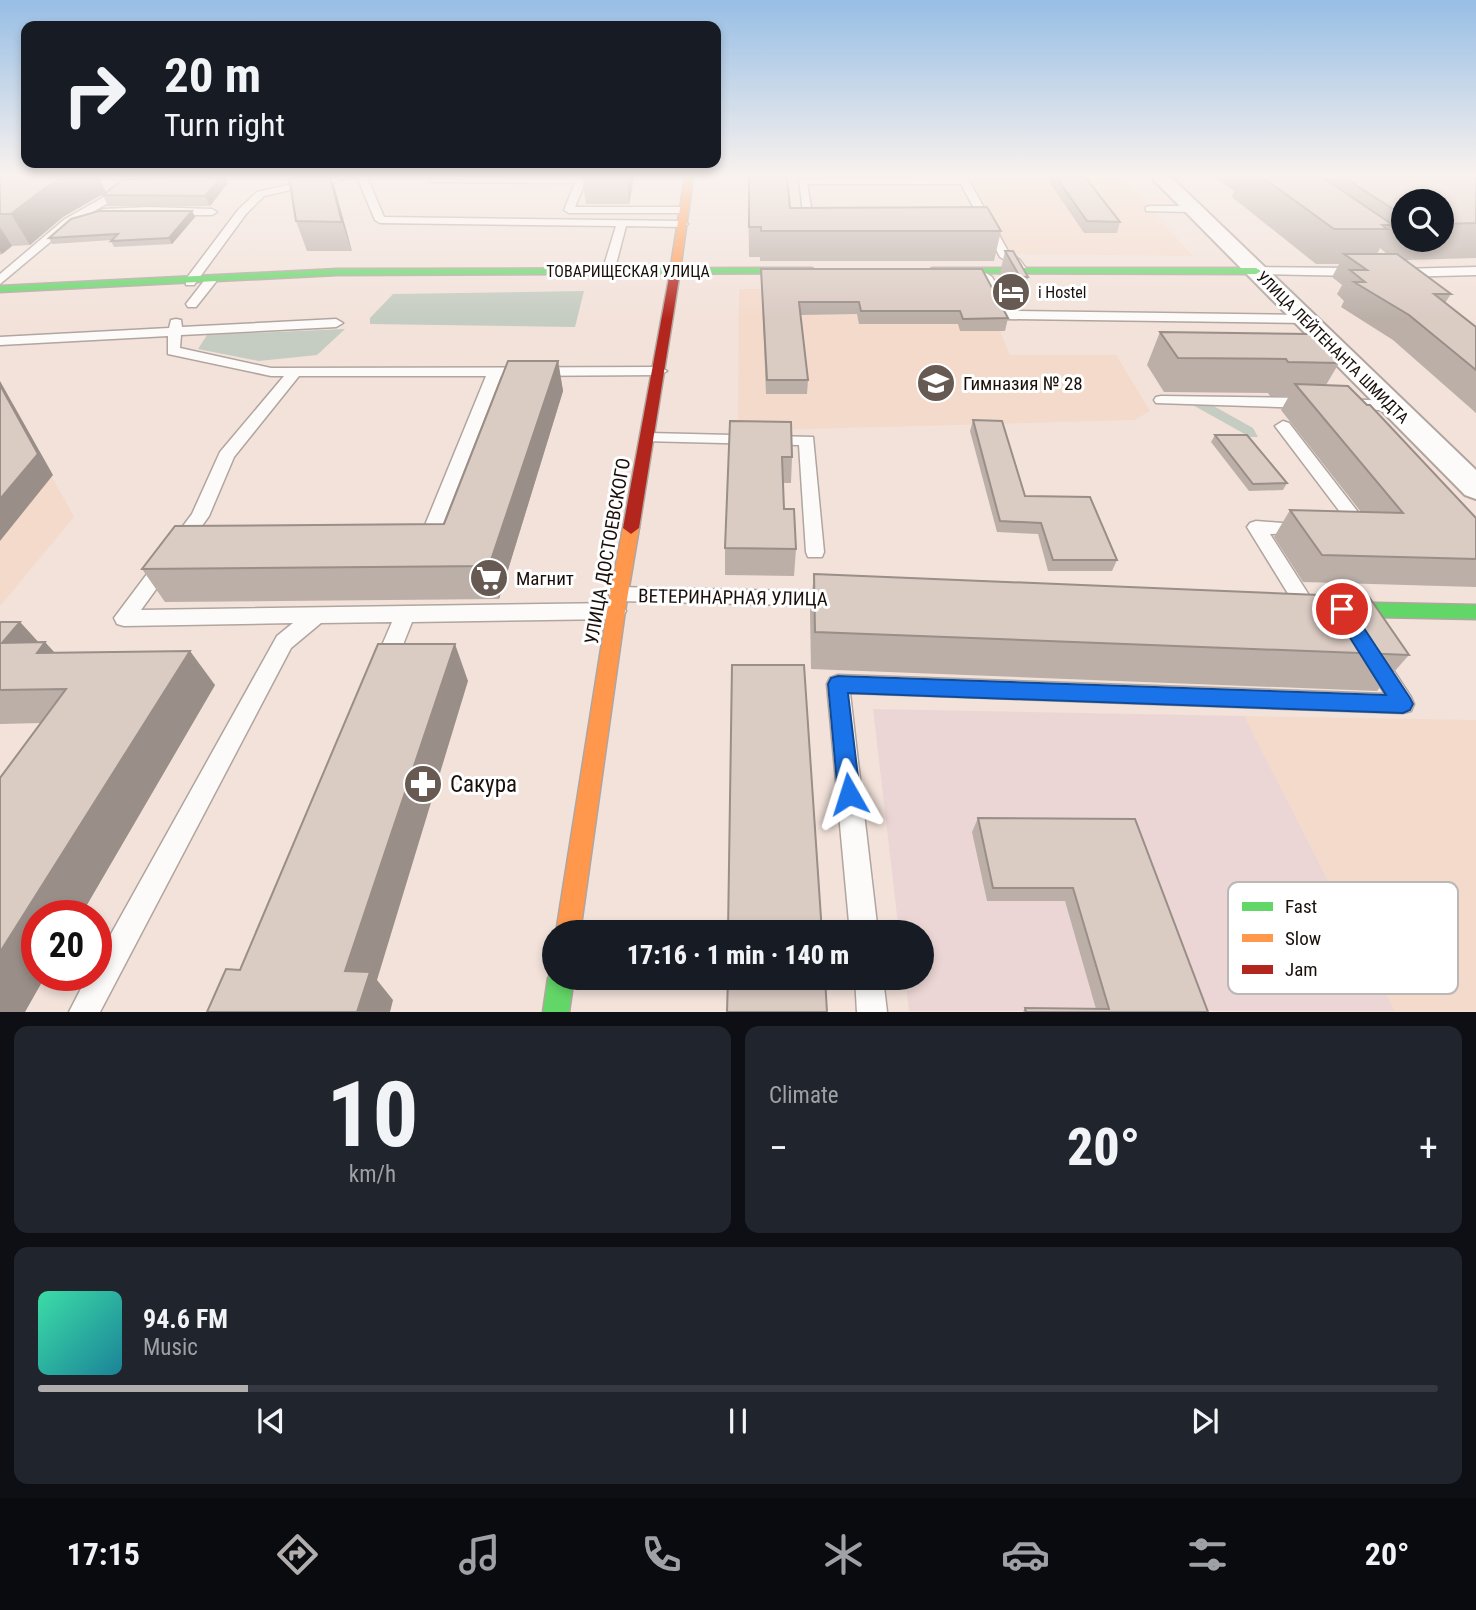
<!DOCTYPE html>
<html lang="en">
<head>
<meta charset="utf-8">
<style>
	body { margin:0; font-family:"Roboto Condensed",sans-serif; background:#20242c; color:#f1f3f6; height:100vh; display:flex; flex-direction:column; font-size:26px; white-space:nowrap }
	* { box-sizing:border-box; margin:0 }
	p { font-size:23px; color:#9ea1a6 }
	.icon { flex:none; width:38px; height:38px; fill:none; stroke:currentColor; stroke-width:2; stroke-linecap:round; stroke-linejoin:round }
	.map { position:relative; height:1012px; overflow:hidden }
	.sheet { display:flex; flex-direction:column; gap:14px; padding:14px; background:#0d0f14; flex:1 }
	.sheet>* { flex:none }
	.banner { position:absolute; left:21px; top:21px; width:700px; height:147px; border-radius:14px; box-shadow:0 4px 10px #0003; background:#171b24; color:#f1f3f6; overflow:hidden }
	.fabs { position:absolute; left:1391px; top:189px; display:grid; gap:14px }
	.fabs a { display:grid; place-items:center; width:63px; height:63px; border-radius:50%; background:#171b24; box-shadow:0 4px 10px #0003; font-size:35px }
	.speed { position:absolute; left:21px; top:900px; display:flex; gap:14px; font-size:35px; font-weight:700; text-align:center }
	.speed>* { display:grid; place-content:center; width:91px; height:91px; border-radius:50%; background:#171b24; box-shadow:0 4px 10px #0003; line-height:1 }
	.speed .limit { border:10px solid #d22; background:#fff; color:#111 }
	.pin { position:absolute; display:grid; place-items:center; width:60px; height:60px; color:#fff; margin:-30px; border:4px solid #fff; border-radius:50%; box-shadow:0 2px 7px #0007 }
	.me { position:absolute; width:77px; margin:-38px; rotate:354deg; stroke-linejoin:round; filter:drop-shadow(0 0 5px #0008) }
	.turn { display:flex; align-items:center; gap:24px; height:147px; padding:0 28px; font-size:32px }
	.turn .icon { width:91px; height:91px; stroke-width:2.5 }
	.turn b { display:block; font-size:49px; line-height:60px }
	.big { font-size:52px; font-weight:800; line-height:1.1 }
	.sheet .tile { flex:1; display:flex; flex-direction:column; justify-content:center; gap:10px; min-width:0; padding:0 24px; border-radius:14px; background:#20242c }
	.sheet .dial { align-items:center; gap:0 }
	.dial b { font-size:91px; line-height:1 }
	.song { display:flex; align-items:center; gap:21px }
	.cover { width:84px; height:84px; border-radius:10px; background:linear-gradient(135deg,hsl(160 70% 55%),hsl(190 70% 35%)) }
	.played { height:7px; border-radius:4px; background:linear-gradient(90deg,#b2aead 15%,#363941 15%) }
	.keys { display:flex; justify-content:space-around; direction:ltr }
	.heat { display:flex; justify-content:space-between; align-items:center; font-size:38px; direction:ltr }
	.sheet .tiles { flex:1; display:grid; gap:14px; grid-template-columns:1fr 1fr }
	.tile:last-child { grid-column:span 2 }
	.trip { position:absolute; left:542px; top:920px; width:392px; height:70px; border-radius:35px; background:#171b24; box-shadow:0 4px 10px #0003; font-weight:800; line-height:70px; text-align:center }
	.tabs { display:flex; height:112px; justify-content:space-around; align-items:center; background:#090b0e; color:#9ea1a6 }
	.tabs .icon { width:49px; height:49px }
	.tabs .selected { color:#b2aead }
	.tabs b { font-size:32px; color:#f1f3f6 }
	.map>svg:first-child { display:block }
	.built { fill:#f4dacb }
	.medical { fill:#ecd6d5 }
	.green { fill:#c5ccc1 }
	.lines { fill:none; stroke-linecap:round; stroke-linejoin:round }
	.lane-casing { stroke:#b1a59f; stroke-width:3 }
	.street-casing { stroke:#b1a59f; stroke-width:4 }
	.fast-casing { stroke:#b1a59f; stroke-width:3 }
	.slow-casing { stroke:#b1a59f; stroke-width:3 }
	.jam-casing { stroke:#b1a59f; stroke-width:3 }
	.lane { fill:#fdfbf9; fill-rule:evenodd }
	.street { fill:#fdfbf9; fill-rule:evenodd }
	.fast { fill:#63d668; fill-rule:evenodd }
	.slow { fill:#ff974d; fill-rule:evenodd }
	.jam { fill:#b3261e; fill-rule:evenodd }
	.wall { fill:#bbafa8; fill-rule:evenodd }
	.shaded-wall { fill:#998e88 }
	.building { fill:#dacbc3; stroke:#998e88; stroke-width:2 }
	.route { fill:#1a73e8; stroke:#114b97; stroke-width:2 }
	.labels { text-anchor:middle; stroke-width:6; stroke-linejoin:round; paint-order:stroke }
	.far-street-label { font-size:16px; fill:#1a100b; stroke:#fff }
	.far-poi-label { font-size:16px; fill:#1a100b; stroke:#fff; text-anchor:start }
	.poi-label { font-size:19px; fill:#1a100b; stroke:#fff; text-anchor:start }
	.street-label { font-size:19px; fill:#1a100b; stroke:#fff }
	.near-poi-label { font-size:23px; fill:#1a100b; stroke:#fff; text-anchor:start }
	.key { fill:#fff; stroke:#bab7b6; stroke-width:2 }
	.key-label { font-size:19px; fill:#1a100b }
</style>
</head>
<body>
<div class="map">
<svg width="1476" height="1012" viewBox="0 0 1476 1012">
	<rect width="100%" height="100%" fill="#f2e2da"/>
	<g class="built">
		<polygon points="971,177 1121,177 1193,256 1011,254"/>
		<polygon points="739,289 982,289 1010,355 1116,355 1150,411 1135,420 738,431"/>
		<polygon points="0,382 74,517 0,606"/>
		<polygon points="1244,716 1476,720 1476,1011 1395,1011"/>
	</g>
	<polygon class="medical" points="873,709 1244,716 1395,1011 909,1011 905,978 922,978 922,933 899,933"/>
	<g class="green">
		<polygon points="584,291 575,327 370,324 370,318 393,294"/>
		<polygon points="345,329 317,355 259,361 198,349 207,335"/>
		<polygon points="1191,404 1210,404 1253,428 1258,437 1250,437"/>
	</g>
	<g class="lines">
		<defs>
			<g id="lane">
				<polygon points="127,177 138,177 112,201 73,223 0,284 0,274 65,219 104,197"/>
				<polygon points="348,177 332,183 327,180 332,177"/>
				<polygon points="357,177 367,177 384,217 683,221 688,224 683,227 626,226 614,272 608,276 602,272 616,226 380,223 375,220"/>
				<polygon points="433,177 581,177 586,180 575,207 684,207 689,210 684,213 569,213 564,210 575,183 430,182 430,178"/>
				<polygon points="967,177 1009,253 1020,260 1027,270 1025,273 1017,273 1012,264 1000,257 961,184 807,184 815,230 810,233 805,230 799,179"/>
				<polygon points="296,183 301,186 299,188 264,196 246,214 194,285 186,285 186,279 238,210 257,192"/>
				<polygon points="1150,206 1192,206 1197,209 1192,212 1146,211 1146,207"/>
				<polygon points="149,207 212,209 217,212 212,215 103,215 98,212 103,209"/>
				<polygon points="1256,267 1357,268 1363,272 1357,276 1252,274 1252,268"/>
				<polygon points="1476,267 1476,275 1399,277 1393,273 1399,269"/>
				<polygon points="986,273 992,277 1011,311 1305,315 1312,319 1305,323 1007,319 1001,315 980,277"/>
				<polygon points="211,276 217,280 215,283 196,307 188,307 186,304 207,277"/>
				<path d="M176,319L181,320L182,327L336,319L343,323L336,327L181,335L180,348L271,368L660,367L667,371L660,375L501,376L440,531L437,535C429,538 420,538 412,535L409,531L412,527L425,525L486,376H299L234,457L209,516L141,610L616,603L623,606L626,611L623,616L616,619L412,622L393,670L385,673L377,670L374,664L392,622L321,623L291,648L100,1012H69L88,975H96V961L277,636L293,623L124,626L117,624L114,618L192,514L220,452L284,376H271L168,354V336L0,345V337L169,328L171,320Z"/>
				<polygon points="1161,396 1308,398 1316,403 1308,408 1156,403 1154,400 1156,397"/>
				<polygon points="1343,399 1392,401 1400,406 1392,411 1338,407 1335,404"/>
				<polygon points="1283,421 1289,423 1368,525 1371,529 1368,533 1356,533 1275,426"/>
				<polygon points="648,433 813,437 824,552 822,557 808,557 806,552 799,445 642,441 640,438"/>
				<polygon points="1256,521 1307,525 1310,529 1307,533 1270,534 1314,603 1317,608 1314,613 1307,616 1300,613 1247,527 1250,523"/>
				<polygon points="619,587 833,592 840,594 843,599 840,604 833,606 619,601 612,599 609,594 612,589"/>
				<polygon points="1376,653 1384,656 1411,697 1414,704 1411,711 1403,713 850,693 878,933 850,933 827,684 830,678 838,675 1385,694 1365,662 1368,656"/>
				<polygon points="855,978 883,978 887,1012 857,1012"/>
			</g>
			<polygon id="street" points="1151,177 1171,177 1476,470 1476,499 1465,495"/>
			<g id="fast">
				<polygon points="812,268 817,271 816,273 337,275 0,292 0,286 337,269"/>
				<polygon points="932,268 1256,268 1261,271 1256,274 928,273 927,271"/>
				<polygon points="1328,602 1476,605 1476,619 1328,616 1322,614 1319,609 1322,604"/>
				<polygon points="555,968 555,978 574,978 569,1012 543,1012 548,978"/>
			</g>
			<g id="slow">
				<polygon points="685,177 693,177 679,278 674,281 669,278"/>
				<polygon points="631,522 639,528 625,611 580,933 556,933 607,611 623,528"/>
			</g>
			<polygon id="jam" points="674,275 679,278 639,528 631,534 623,528 669,278"/>
		</defs>
		<use href="#lane" class="lane-casing"/>
		<use href="#street" class="street-casing"/>
		<use href="#fast" class="fast-casing"/>
		<use href="#slow" class="slow-casing"/>
		<use href="#jam" class="jam-casing"/>
		<use href="#lane" class="lane"/>
		<use href="#street" class="street"/>
		<use href="#fast" class="fast"/>
		<use href="#slow" class="slow"/>
		<use href="#jam" class="jam"/>
	</g>
	<g class="wall">
		<polygon points="0,177 100,177 99,178 106,192 63,217 30,245 12,246 2,254 0,255"/>
		<polygon points="289,177 331,177 352,251 307,251 296,221"/>
		<polygon points="582,177 634,177 629,204 586,204"/>
		<polygon points="748,177 790,208 1001,231 994,261 760,261 760,257 749,257"/>
		<polygon points="1046,177 1085,177 1120,222 1117,233 1084,233"/>
		<path d="M1215,177H1476V258L1405,260L1451,294L1445,303L1476,327V413L1393,340L1341,307L1344,301L1337,294L1342,285L1332,277L1339,264H1316L1232,197L1234,191ZM1404,201H1442V240H1404ZM1380,248L1387,254H1377Z"/>
		<polygon points="228,183 210,206 108,206 103,195"/>
		<polygon points="192,211 195,217 172,244 114,247 111,241 112,240 52,244 49,238"/>
		<polygon points="1005,251 1028,277 1020,308 1013,308 998,282"/>
		<polygon points="761,269 1008,318 1005,331 960,331 958,324 859,324 857,314 800,315 808,380 807,394 766,394"/>
		<polygon points="1160,332 1339,363 1326,385 1476,518 1476,587 1303,582 1274,537 1290,510 1361,512 1281,410 1289,396 1270,396 1268,393 1164,392 1147,365"/>
		<polygon points="558,361 563,391 499,599 165,602 142,569 444,524"/>
		<polygon points="973,420 1025,496 1117,560 1112,571 1048,571 1038,534 997,532 970,431"/>
		<polygon points="730,421 792,457 791,483 783,483 784,509 796,549 794,576 725,575 725,548"/>
		<polygon points="1215,435 1287,483 1283,490 1249,491 1211,442"/>
		<polygon points="814,574 1409,655 1377,691 811,669 810,611"/>
		<polygon points="0,622 20,622 38,642 55,653 215,685 81,915 37,915 41,723 0,724"/>
		<polygon points="978,818 1135,819 1208,1012 1023,1012 1025,1008 1096,1009 1065,901 987,901 972,832"/>
	</g>
	<g class="shaded-wall">
		<polygon points="64,177 100,177 99,178 106,192 63,217 30,245 11,214 46,187"/>
		<polygon points="221,177 226,177 228,183 210,206 205,196"/>
		<polygon points="330,177 331,177 334,185 352,251 342,222"/>
		<polygon points="627,177 634,177 629,204"/>
		<polygon points="192,211 195,217 172,244 169,238"/>
		<polygon points="0,227 12,246 2,254 0,251"/>
		<polygon points="558,361 563,391 499,599 489,566"/>
		<polygon points="0,381 53,475 0,541"/>
		<polygon points="20,622 42,646 45,642 76,676 2,643"/>
		<polygon points="455,644 468,681 377,980 393,1000 390,1012 357,1012 345,971"/>
		<polygon points="190,651 215,685 81,915 37,915 37,975 46,975 25,1012 0,1012 0,952"/>
	</g>
	<g class="building">
		<polygon points="0,177 64,177 46,187 11,214 0,214"/>
		<polygon points="163,177 221,177 205,196 103,195 122,180"/>
		<polygon points="289,177 330,177 342,222 296,221"/>
		<polygon points="749,177 787,177 790,208 987,207 1001,231 761,231 761,227 749,227"/>
		<polygon points="1056,177 1085,177 1120,222 1087,221"/>
		<polygon points="1262,177 1322,177 1393,225 1382,225 1387,229 1334,229"/>
		<polygon points="1343,177 1476,177 1476,223 1442,224 1442,201 1404,201 1404,216"/>
		<polygon points="99,211 192,211 169,238 111,241 118,234 49,238 71,219"/>
		<polygon points="1005,251 1013,251 1028,277 1020,277"/>
		<polygon points="1344,254 1397,254 1451,294 1434,294 1476,327 1476,370 1409,315 1354,282 1365,282 1350,270 1367,270"/>
		<polygon points="761,269 982,269 1008,318 963,319 960,311 861,311 859,302 799,302 808,380 767,380"/>
		<polygon points="1160,332 1310,334 1339,363 1288,362 1286,359 1178,358"/>
		<polygon points="508,361 558,361 489,566 142,569 175,526 444,524"/>
		<polygon points="1295,384 1348,386 1367,405 1370,405 1476,518 1476,559 1322,555 1290,510 1403,513"/>
		<polygon points="0,385 38,454 0,499"/>
		<polygon points="973,420 1002,421 1025,496 1090,497 1117,560 1053,560 1041,523 1000,521"/>
		<polygon points="730,421 791,422 792,457 782,457 784,509 794,509 796,549 725,548"/>
		<polygon points="1215,435 1247,435 1287,483 1253,484"/>
		<polygon points="814,574 1369,597 1409,655 815,632"/>
		<polygon points="0,622 20,622 2,643 45,642 37,653 190,651 0,952 0,778 66,689 0,690"/>
		<polygon points="378,644 455,644 345,971 370,972 357,1012 207,1012 226,969 240,970"/>
		<polygon points="732,665 804,665 822,933 728,933"/>
		<polygon points="978,818 1135,819 1208,1012 1026,1012 1025,1008 1109,1009 1073,888 993,888"/>
		<polygon points="728,978 825,978 827,1012 727,1012"/>
	</g>
	<linearGradient id="sky" x2="0" y2="1"><stop stop-color="#97bee5"/><stop offset="0.55" stop-color="#f9f2ee"/><stop offset="1" stop-color="#f9f2ee" stop-opacity="0"/></linearGradient>
	<rect width="1476" height="319" fill="url(#sky)"/>
	<polygon class="route" points="1342,602 1348,604 1410,698 1413,704 1410,710 1403,713 848,693 860,794 857,802 849,805 841,802 838,794 828,684 831,678 838,676 1386,695 1332,609 1335,604"/>
	<defs>
		<symbol id="hotel-disc" viewBox="-11 -11 22 22"><circle r="9.5" fill="#665a53" stroke="#fff"/><path d="M-6-4.5h1.5V1H6V5H4.5V3h-9V5H-6ZM-4 0a1.8 1.8 0 1 1 3.6 0ZM.5 0V-2.5h3Q6-2.5 6 0Z" fill="#fff"/></symbol>
		<symbol id="school-disc" viewBox="-11 -11 22 22"><circle r="9.5" fill="#665a53" stroke="#fff"/><path d="M0-5L7-2L0 1L-7-2ZM-4 1L0 2.5L4 1V4Q0 6-4 4Z" fill="#fff"/></symbol>
		<symbol id="supermarket-disc" viewBox="-11 -11 22 22"><circle r="9.5" fill="#665a53" stroke="#fff"/><path d="M-6-5.5h2.5l.6 2H6L4.5 2H-2.5L-4.4-4H-6ZM-1.5 3.2a1.3 1.3 0 1 0 .1 0ZM3 3.2a1.3 1.3 0 1 0 .1 0Z" fill="#fff"/></symbol>
		<symbol id="pharmacy-disc" viewBox="-11 -11 22 22"><circle r="9.5" fill="#665a53" stroke="#fff"/><path d="M-2-6h4v4h4v4h-4v4h-4v-4h-4v-4h4Z" fill="#fff"/></symbol>
	</defs>
	<g fill-rule="evenodd">
		<use href="#hotel-disc" x="989" y="270" width="44" height="44"/>
		<use href="#school-disc" x="914" y="361" width="44" height="44"/>
		<use href="#supermarket-disc" x="467" y="556" width="44" height="44"/>
		<use href="#pharmacy-disc" x="401" y="762" width="44" height="44"/>
	</g>
	<g class="labels">
		<g class="far-street-label">
			<text x="628" y="277">ТОВАРИЩЕСКАЯ УЛИЦА</text>
			<text transform="translate(1333 347) rotate(45)" y="6">УЛИЦА ЛЕЙТЕНАНТА ШМИДТА</text>
		</g>
		<g class="far-poi-label">
			<text x="1038" y="298">i Hostel</text>
		</g>
		<g class="poi-label">
			<text x="963" y="390">Гимназия № 28</text>
			<text x="516" y="585">Магнит</text>
		</g>
		<g class="street-label">
			<text transform="translate(607 551) rotate(-80)" y="7">УЛИЦА ДОСТОЕВСКОГО</text>
			<text transform="translate(733 597) rotate(1)" y="7">ВЕТЕРИНАРНАЯ УЛИЦА</text>
		</g>
		<g class="near-poi-label">
			<text x="450" y="792">Сакура</text>
		</g>
	</g>
	<rect x="1228" y="882" width="230" height="112" rx="10" class="key"/>
	<rect x="1242" y="902" width="31" height="9" fill="#63d668"/>
	<rect x="1242" y="934" width="31" height="8" fill="#ff974d"/>
	<rect x="1242" y="965" width="31" height="9" fill="#b3261e"/>
	<g class="key-label">
		<text x="1285" y="913">Fast</text>
		<text x="1285" y="945">Slow</text>
		<text x="1285" y="976">Jam</text>
	</g>
</svg>
<div class="fabs">
<a><svg class="icon" aria-label="search" viewBox="0 0 24 24"><circle cx="10" cy="10" r="6"/><path d="M15 15l6 6"/></svg></a>
</div>
<div class="speed"><div class="limit">20</div></div>
<div class="pin" style="left:1342px;top:609px;background:#d93025"><svg class="icon" aria-label="arrive" viewBox="0 0 24 24"><path d="M6 21V4h12l-3 4 3 4H6"/></svg></div>
<svg class="me" style="left:849px;top:794px" viewBox="-20 -20 40 40"><path d="M0-17L14 15 0 8-14 15z" fill="#1a73e8" stroke="#fff" stroke-width="4"/></svg>
<div class="trip">17:16 · 1 min · 140 m</div>
<div class="banner">
<div class="turn"><svg class="icon" aria-label="right" viewBox="0 0 24 24"><path d="M7 20v-9h11M14 6l5 5-5 5"/></svg><div><b>20 m</b>Turn right</div></div>
</div>
</div>
<section class="sheet">
<div class="tiles">
<div class="tile dial"><b>10</b><p>km/h</p></div>
<div class="tile"><p>Climate</p>
<div class="heat"><a>−</a><b class="big">20°</b><a>+</a></div>
</div>
<div class="tile">
<div class="song"><i class="cover"></i><div><b>94.6 FM</b><p>Music</p></div></div>
<div class="played"></div>
<div class="keys"><svg class="icon" aria-label="previous" viewBox="0 0 24 24"><path d="M18 5L8 12l10 7zM5 5v14"/></svg><svg class="icon" aria-label="pause" viewBox="0 0 24 24"><path d="M8 5v14M16 5v14"/></svg><svg class="icon" aria-label="next" viewBox="0 0 24 24"><path d="M6 5l10 7-10 7zM19 5v14"/></svg></div>
</div>
</div>
</section>
<nav class="tabs">
<b>17:15</b>
<svg class="icon selected" aria-label="directions" viewBox="0 0 24 24"><path d="M12 3l9 9-9 9-9-9zM9 14v-3h6M13 9l2 2-2 2"/></svg>
<svg class="icon" aria-label="music" viewBox="0 0 24 24"><path d="M9 18V5l10-2v13"/><circle cx="6" cy="18" r="3"/><circle cx="16" cy="16" r="3"/></svg>
<svg class="icon" aria-label="phone" viewBox="0 0 24 24"><path d="M5 4h4l2 5-3 2q2 4 5 5l2-3 5 2v4C11 20 4 13 5 4z"/></svg>
<svg class="icon" aria-label="climate" viewBox="0 0 24 24"><path d="M12 3v18M4 7l16 10M4 17L20 7"/></svg>
<svg class="icon" aria-label="car" viewBox="0 0 24 24"><path d="M5 17H2v-5l4-1 3-4h7l3 4 3 1v5h-3M9 17h6M6 11h13"/><circle cx="7" cy="17" r="2"/><circle cx="17" cy="17" r="2"/></svg>
<svg class="icon" aria-label="filters" viewBox="0 0 24 24"><path d="M4 7h16M4 17h16"/><circle cx="9" cy="7" r="2"/><circle cx="15" cy="17" r="2"/></svg>
<b>20°</b>
</nav>
</body>
</html>
